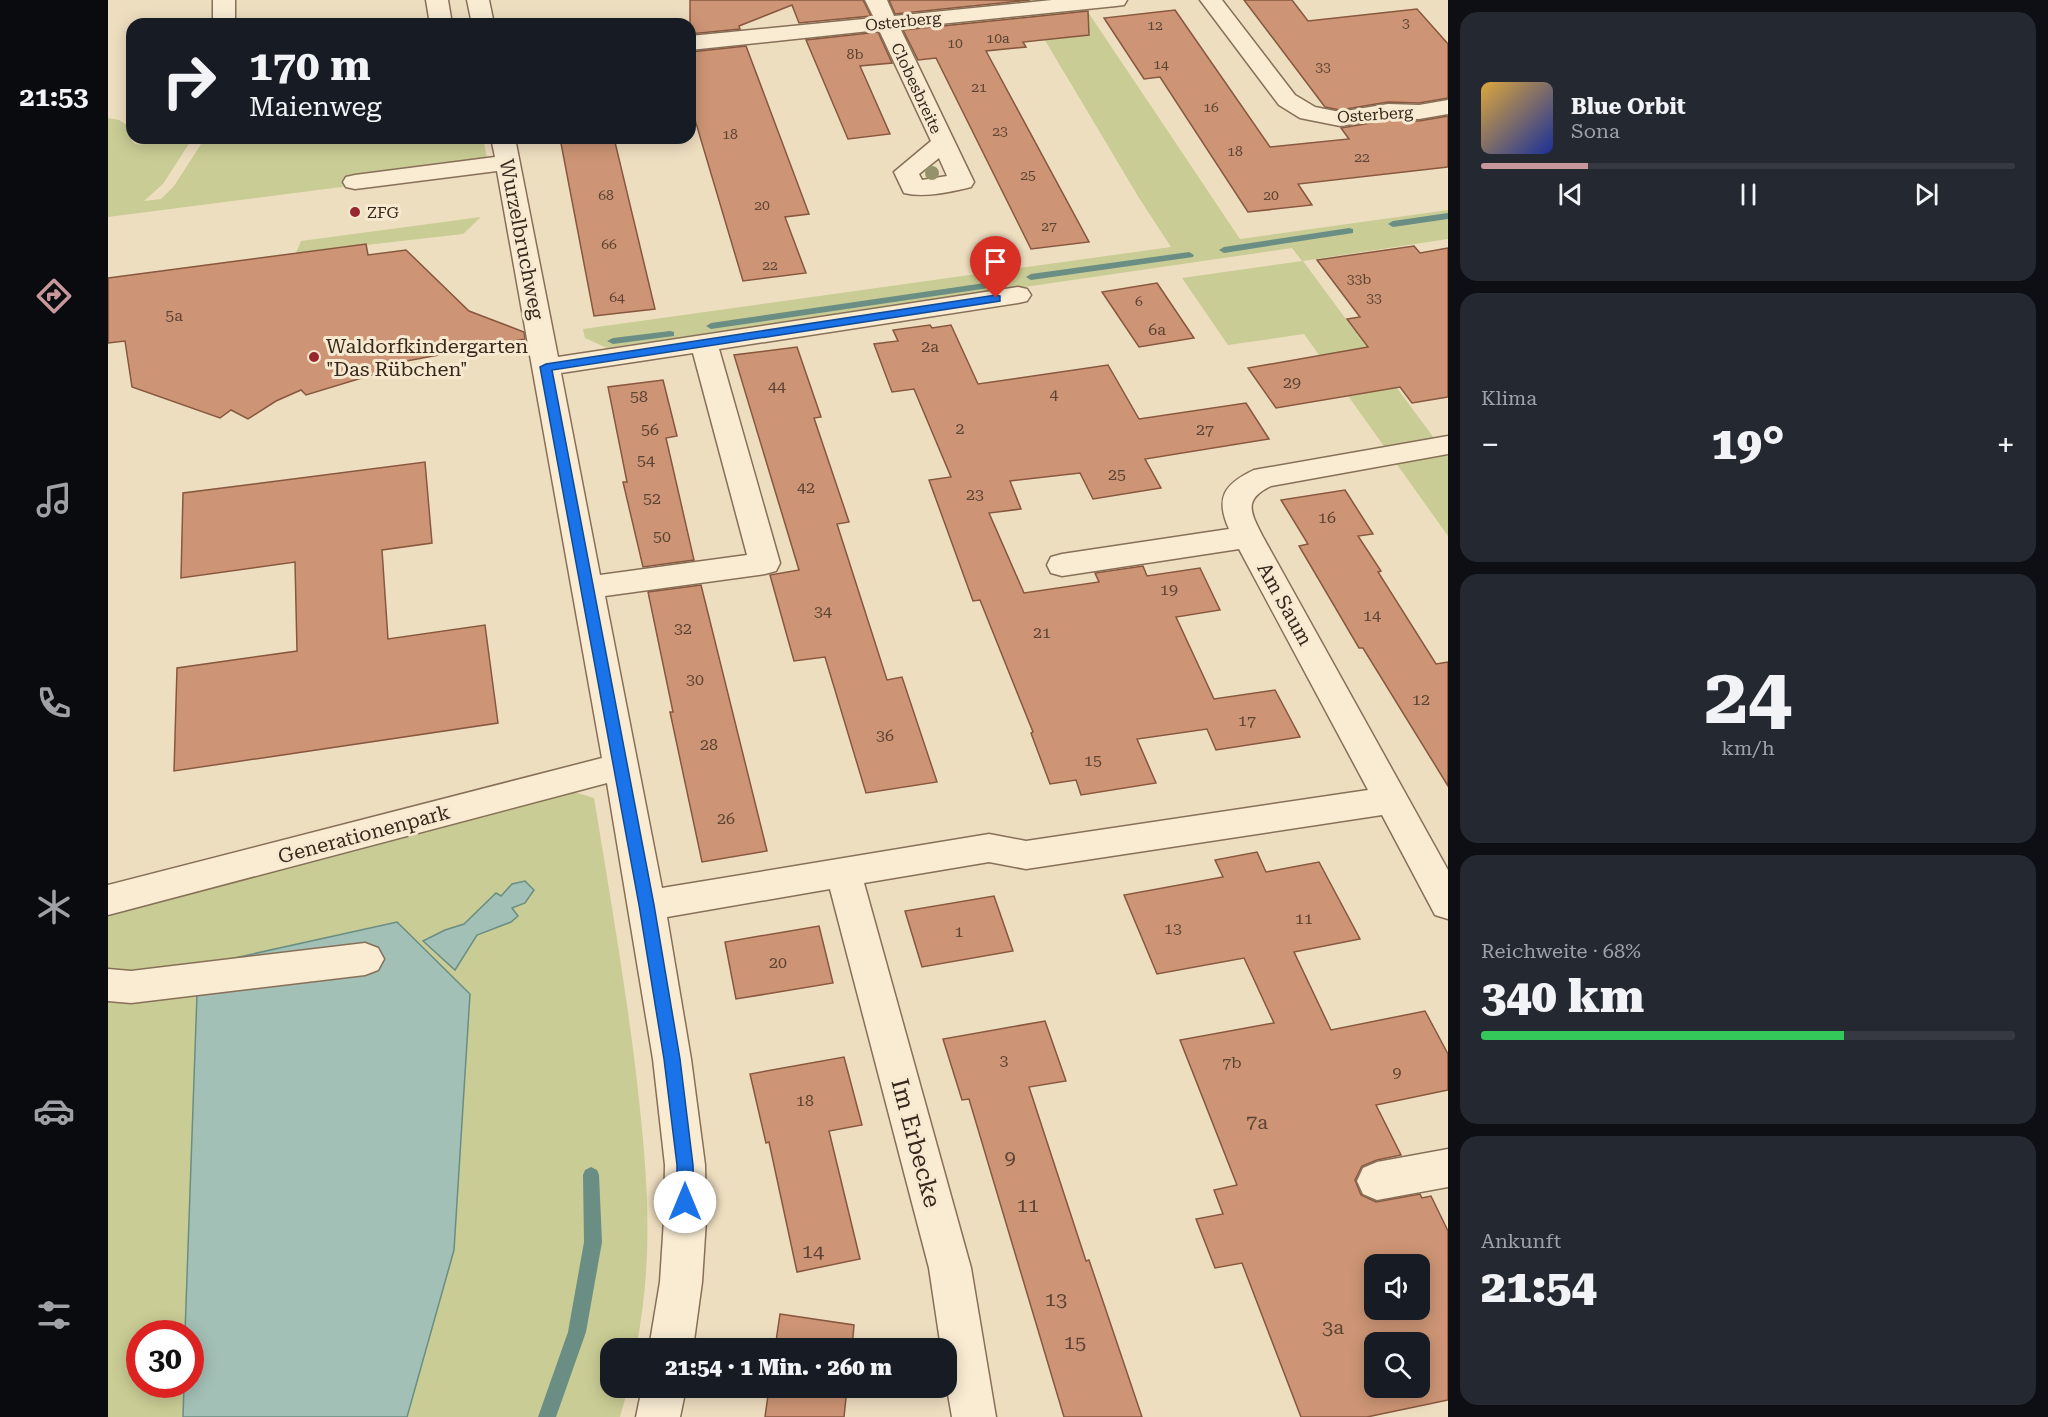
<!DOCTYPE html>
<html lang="de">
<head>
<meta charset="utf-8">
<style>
	body { margin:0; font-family:"Roboto Serif",serif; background:#242831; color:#f1f3f6; height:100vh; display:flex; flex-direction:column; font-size:22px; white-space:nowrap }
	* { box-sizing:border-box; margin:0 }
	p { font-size:20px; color:#9ea1a6 }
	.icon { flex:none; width:33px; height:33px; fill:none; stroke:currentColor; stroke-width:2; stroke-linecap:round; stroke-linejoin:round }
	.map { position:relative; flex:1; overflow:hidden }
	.details { display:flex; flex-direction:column; gap:12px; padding:12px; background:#0d0f14; width:600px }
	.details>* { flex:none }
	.guide { position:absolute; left:18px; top:18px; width:570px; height:126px; border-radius:18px; box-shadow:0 3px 15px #0003; background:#171b24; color:#f1f3f6; overflow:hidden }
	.buttons { position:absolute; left:1256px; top:1254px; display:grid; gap:12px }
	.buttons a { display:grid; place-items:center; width:66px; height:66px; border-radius:12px; background:#171b24; box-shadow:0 3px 15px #0003; font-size:30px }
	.speed { position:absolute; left:18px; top:1320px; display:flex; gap:12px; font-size:30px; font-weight:700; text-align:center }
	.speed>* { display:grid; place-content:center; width:78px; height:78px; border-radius:50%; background:#171b24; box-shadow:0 3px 15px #0003; line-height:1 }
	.speed .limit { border:9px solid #d22; background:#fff; color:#111 }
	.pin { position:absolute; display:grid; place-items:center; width:51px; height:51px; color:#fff; margin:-62px -26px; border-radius:50% 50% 50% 0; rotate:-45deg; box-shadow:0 0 6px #0007 }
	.pin .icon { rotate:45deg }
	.me { position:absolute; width:66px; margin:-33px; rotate:0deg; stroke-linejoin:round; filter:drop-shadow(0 0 4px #0008) }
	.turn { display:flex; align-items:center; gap:21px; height:126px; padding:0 24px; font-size:27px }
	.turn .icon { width:78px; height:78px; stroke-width:2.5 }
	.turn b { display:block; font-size:42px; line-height:51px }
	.big { font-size:45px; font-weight:800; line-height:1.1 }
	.details .card { flex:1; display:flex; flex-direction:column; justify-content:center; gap:9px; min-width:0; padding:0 21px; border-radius:18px; background:#242831 }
	.details .dial { align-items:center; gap:0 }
	.dial b { font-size:78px; line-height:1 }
	.song { display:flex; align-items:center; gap:18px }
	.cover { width:72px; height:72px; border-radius:9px; background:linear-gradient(135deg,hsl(40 70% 55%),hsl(230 70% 35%)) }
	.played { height:6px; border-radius:3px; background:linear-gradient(90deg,#c8979c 20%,#363941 20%) }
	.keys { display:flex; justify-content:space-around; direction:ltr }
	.heat { display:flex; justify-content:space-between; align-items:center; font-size:33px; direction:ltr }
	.charge { height:9px; border-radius:4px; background:linear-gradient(90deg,#34c759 68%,#363941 0) }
	.trip { position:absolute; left:492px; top:1338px; width:357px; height:60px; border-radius:18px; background:#171b24; box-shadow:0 3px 15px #0003; font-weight:800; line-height:60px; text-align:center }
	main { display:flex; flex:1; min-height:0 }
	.tab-bar { display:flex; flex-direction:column; width:108px; justify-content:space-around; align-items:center; background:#090b0e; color:#9ea1a6 }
	.tab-bar .icon { width:42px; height:42px }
	.tab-bar .active { color:#c8979c }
	.tab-bar b { font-size:27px; color:#f1f3f6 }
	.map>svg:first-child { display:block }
	.green { fill:#c9cc94; fill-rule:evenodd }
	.water { fill:#a3c0b6; stroke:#6a8e83; stroke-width:1.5 }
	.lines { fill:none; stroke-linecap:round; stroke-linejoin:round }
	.stream { fill:#6a8e83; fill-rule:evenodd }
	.building { fill:#cd9575; stroke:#87573e; stroke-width:1.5; fill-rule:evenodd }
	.minor-casing { stroke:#876f58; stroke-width:3 }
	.minor { fill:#f9ecd3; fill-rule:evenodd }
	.tree { fill:#94926a }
	.route { fill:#1a73e8; stroke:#114b97; stroke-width:1.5 }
	.poi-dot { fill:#97272e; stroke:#f6e9d0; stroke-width:2 }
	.labels { text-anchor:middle; stroke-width:6; stroke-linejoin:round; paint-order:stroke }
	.far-number-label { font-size:14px; fill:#5c4333 }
	.far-street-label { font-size:16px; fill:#37281d; stroke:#f6e9d0 }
	.far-poi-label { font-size:16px; fill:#37281d; stroke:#f6e9d0; text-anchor:start }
	.number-label { font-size:16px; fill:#5c4333 }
	.street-label { font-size:20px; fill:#37281d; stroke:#f6e9d0 }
	.poi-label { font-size:20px; fill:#37281d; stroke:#f6e9d0; text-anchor:start }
	.near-number-label { font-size:20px; fill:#5c4333 }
	.near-street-label { font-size:24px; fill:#37281d; stroke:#f6e9d0 }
</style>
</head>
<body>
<main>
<nav class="tab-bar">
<b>21:53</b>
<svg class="icon active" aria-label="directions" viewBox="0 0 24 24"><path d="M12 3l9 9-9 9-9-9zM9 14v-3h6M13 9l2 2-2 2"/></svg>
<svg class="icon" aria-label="music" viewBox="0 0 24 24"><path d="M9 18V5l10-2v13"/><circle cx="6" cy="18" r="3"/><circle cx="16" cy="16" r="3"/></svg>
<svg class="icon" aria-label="phone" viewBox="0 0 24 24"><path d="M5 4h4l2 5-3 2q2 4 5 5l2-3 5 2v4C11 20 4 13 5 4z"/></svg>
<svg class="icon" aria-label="climate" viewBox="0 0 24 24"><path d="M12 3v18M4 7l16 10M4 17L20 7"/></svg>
<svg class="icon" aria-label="car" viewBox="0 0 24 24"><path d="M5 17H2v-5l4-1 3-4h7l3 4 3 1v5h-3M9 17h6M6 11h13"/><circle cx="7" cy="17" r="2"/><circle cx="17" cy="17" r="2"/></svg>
<svg class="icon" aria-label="filters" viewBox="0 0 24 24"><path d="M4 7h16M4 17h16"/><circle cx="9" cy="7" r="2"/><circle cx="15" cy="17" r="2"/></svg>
</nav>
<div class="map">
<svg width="1340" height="1417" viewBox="0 0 1340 1417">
	<rect width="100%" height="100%" fill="#eedec0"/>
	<g class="green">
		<polygon points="913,0 972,0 1132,239 1340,210 1340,239 1195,261 1340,457 1340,536 1196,334 1120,345 1074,278 1194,261 1184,248 499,348 477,338 475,329 1063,247 1031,198"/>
		<path d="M0,118L11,120L24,128C24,131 22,134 23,137C25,153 52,139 59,138C66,137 76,139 84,139L55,184L36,201L53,199L66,186L95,141L121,138H375L381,168L0,217Z"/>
		<polygon points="373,217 355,234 188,253 193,241"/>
		<path d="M466,792L486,798C501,890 517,981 528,1073C539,1168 547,1254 528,1348H502V1388H520L512,1417H0V915ZM32,1334H82V1384H32Z"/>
	</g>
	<g class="water">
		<polygon points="417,881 426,890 417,903 404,908 410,916 403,922 369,935 347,970 315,941 337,930 356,924 388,893 393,896 404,884"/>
		<polygon points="289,922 362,994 346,1250 299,1417 75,1417 76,1385 82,1384 82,1334 77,1333 90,966"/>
	</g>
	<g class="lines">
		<g class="stream">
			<polygon points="1340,213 1340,219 1285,227 1280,224 1285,221"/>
			<polygon points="1241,228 1245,229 1245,233 1116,253 1111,250 1116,247"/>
			<polygon points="1081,252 1086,255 1085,257 923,280 918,277 923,274"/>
			<polygon points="877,283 881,284 881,288 603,329 598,326 603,323"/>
			<polygon points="562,331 566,332 566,336 505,344 499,341 505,338"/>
			<polygon points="483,1167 489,1170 491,1175 494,1242 478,1332 448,1417 430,1417 460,1332 476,1242 475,1175 477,1170"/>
		</g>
	</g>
	<g class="building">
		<polygon points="582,0 755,0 763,16 691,23 684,5 631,26 632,29 582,34"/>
		<polygon points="781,0 922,0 787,14"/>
		<polygon points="1136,0 1184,0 1200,21 1309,9 1340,44 1340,98 1311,103 1280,102 1232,110 1217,107"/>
		<polygon points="1067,10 1162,147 1241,139 1233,128 1280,120 1311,121 1340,116 1340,167 1190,184 1204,205 1140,212 1052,77 1036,79 996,18"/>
		<polygon points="980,11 981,35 915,42 918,47 878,51 981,242 923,249 828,58 810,60 795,30"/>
		<polygon points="770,32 784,63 752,66 782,134 740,139 698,40"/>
		<polygon points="638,46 701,214 677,217 698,273 635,281 582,103 582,52"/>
		<polygon points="452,138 506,138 547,309 486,316"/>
		<polygon points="258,244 260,255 298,250 361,311 416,332 417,339 277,365 280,370 198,395 193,390 168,401 140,419 123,410 112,418 24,387 17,341 0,343 0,278"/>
		<polygon points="1306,246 1312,253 1340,248 1340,397 1304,403 1292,387 1168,408 1140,368 1260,347 1239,319 1252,317 1209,260"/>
		<polygon points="1049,283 1086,338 1031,347 994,292"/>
		<polygon points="822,325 824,328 843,325 870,384 1000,365 1031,419 1138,403 1161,439 1037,459 1053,488 985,499 972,473 902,481 913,509 881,513 916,593 991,582 987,573 1035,566 1039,576 1092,568 1112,610 1068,617 1106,699 1167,690 1192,737 1108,750 1099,729 1029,739 1048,783 973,795 968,780 942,784 923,733 925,732 872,600 865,601 821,480 843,477 806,389 784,392 766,344 790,341 785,330"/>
		<polygon points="689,347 713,417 706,418 741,522 729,524 779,680 794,677 829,782 758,793 717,657 686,661 662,575 691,570 626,355"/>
		<polygon points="555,380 569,436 558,438 586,560 535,567 515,482 519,482 500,387"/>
		<polygon points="317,462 324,543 274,550 280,639 377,625 390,723 66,771 69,668 189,651 187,562 73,578 75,493"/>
		<polygon points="1237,490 1265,534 1250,536 1273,571 1270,572 1328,664 1340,662 1340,786 1255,648 1251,648 1191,546 1200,544 1173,500"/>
		<polygon points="593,585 659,851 594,862 562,712 565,712 540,592"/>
		<path d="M1149,852L1158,872L1211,862L1252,939L1186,952L1223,1030L1317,1011L1340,1054V1090L1268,1105L1293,1155L1269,1160L1254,1166L1247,1180L1253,1195L1268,1202L1312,1194L1314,1198L1323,1196L1340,1231V1400L1259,1417H1193L1134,1263L1107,1268L1088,1219L1115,1214L1106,1190L1129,1185L1072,1040L1166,1023L1136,958L1049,974L1016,895L1115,877L1107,860ZM1266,1264H1311V1310H1266ZM1266,1342H1311V1388H1266Z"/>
		<polygon points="886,896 905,951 814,967 797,911"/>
		<polygon points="711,926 725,983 628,999 617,942"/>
		<polygon points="937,1021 958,1081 921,1087 978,1261 981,1260 1034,1417 956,1417 861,1099 854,1100 835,1039"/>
		<polygon points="736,1057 754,1125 721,1131 752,1259 689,1272 661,1142 658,1143 642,1074"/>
		<polygon points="672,1314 746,1325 744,1348 667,1348"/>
		<polygon points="661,1388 739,1388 736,1417 657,1417"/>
	</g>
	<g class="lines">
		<defs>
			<g id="minor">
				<rect x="105" y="0" width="22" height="24"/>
				<polygon points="318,0 340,0 344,24 322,24"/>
				<polygon points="359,0 381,0 386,24 364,24"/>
				<path d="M757,0H779L786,16L944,0H1019L1016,5L1008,6L792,28L866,182L863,187C843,192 816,198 796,193L786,172L823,141L771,30L582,50V36L766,18ZM831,158L839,176L814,180L811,174Z"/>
				<polygon points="1092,0 1114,0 1187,95 1207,107 1232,112 1280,104 1311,105 1340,100 1340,114 1311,119 1280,118 1232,126 1192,118 1171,105"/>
				<path d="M383,138H407L450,357L910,287L919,289L923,295L919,301L910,303L611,349L672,563L668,571L657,574L497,596L554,888L881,834L918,841L1260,790L1131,549L954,576L943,573L939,565L943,557L954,554L1121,529C1107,498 1116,484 1146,470L1340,436V454L1163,486C1134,500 1143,513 1155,537L1340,870V919L1327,915L1274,815L918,869L881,862L756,883L863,1268L888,1417H844L838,1383V1348H833L821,1268L722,889L559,917L583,1059L597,1165L598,1220L594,1282L585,1348H541L552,1282L556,1220L557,1165L545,1059L499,783L0,915V885L494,758L389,171L247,189L238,187L235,182L238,177L247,175L387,157ZM585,353L639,555L492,575L453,373Z"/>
				<polygon points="257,943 270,948 276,959 270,970 257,975 23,1003 0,1001 0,969 23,971"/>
				<polygon points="1340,1149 1340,1187 1269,1200 1255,1194 1249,1181 1255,1168 1269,1162"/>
				<polygon points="534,1388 578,1388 572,1417 528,1417"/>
			</g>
		</defs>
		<use href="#minor" class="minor-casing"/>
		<use href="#minor" class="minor"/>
	</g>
	<circle class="tree" cx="824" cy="173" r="7"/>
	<polygon class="route" points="888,295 892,296 892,301 444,370 546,905 572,1059 585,1165 586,1202 583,1207 577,1210 571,1207 569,1202 569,1165 556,1059 531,905 432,367 438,364"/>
	<g class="poi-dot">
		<circle cx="247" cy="212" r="6"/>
		<circle cx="206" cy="357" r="6"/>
	</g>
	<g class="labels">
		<g class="far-number-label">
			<text x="1298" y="28">3</text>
			<text x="1047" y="30">12</text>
			<text x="890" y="43">10a</text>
			<text x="847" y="48">10</text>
			<text x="747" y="59">8b</text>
			<text x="1053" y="69">14</text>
			<text x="1215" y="72">33</text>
			<text x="871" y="92">21</text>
			<text x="1103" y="112">16</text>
			<text x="892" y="136">23</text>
			<text x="622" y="139">18</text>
			<text x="1127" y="156">18</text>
			<text x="1254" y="162">22</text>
			<text x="920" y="180">25</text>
			<text x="498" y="200">68</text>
			<text x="1163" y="200">20</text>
			<text x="654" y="210">20</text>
			<text x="941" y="231">27</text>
			<text x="501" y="249">66</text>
			<text x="662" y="270">22</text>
			<text x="1251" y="284">33b</text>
			<text x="509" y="302">64</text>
			<text x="1266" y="303">33</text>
			<text x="1031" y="306">6</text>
		</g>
		<g class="far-street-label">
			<text transform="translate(795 21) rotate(-6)" y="6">Osterberg</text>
			<text transform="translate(809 88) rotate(65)" y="6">Clobesbreite</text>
			<text transform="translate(1267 114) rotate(-4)" y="6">Osterberg</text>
		</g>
		<g class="far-poi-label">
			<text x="259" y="218">ZFG</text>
		</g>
		<g class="number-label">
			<text x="66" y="321">5a</text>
			<text x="1049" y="335">6a</text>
			<text x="822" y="352">2a</text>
			<text x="1184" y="388">29</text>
			<text x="669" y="392">44</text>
			<text x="946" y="400">4</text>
			<text x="531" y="402">58</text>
			<text x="852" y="434">2</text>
			<text x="542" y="435">56</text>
			<text x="1097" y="435">27</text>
			<text x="538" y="466">54</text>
			<text x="1009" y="480">25</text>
			<text x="698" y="493">42</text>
			<text x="867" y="500">23</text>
			<text x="544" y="504">52</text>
			<text x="1219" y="523">16</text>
			<text x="554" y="542">50</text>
			<text x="1061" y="595">19</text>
			<text x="715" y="617">34</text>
			<text x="1264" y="621">14</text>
			<text x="575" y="634">32</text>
			<text x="934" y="638">21</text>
			<text x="587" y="685">30</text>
			<text x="1313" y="705">12</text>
			<text x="1139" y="726">17</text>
			<text x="777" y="741">36</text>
			<text x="601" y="750">28</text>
			<text x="985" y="766">15</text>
			<text x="618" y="824">26</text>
			<text x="1196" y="924">11</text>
			<text x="1065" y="934">13</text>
			<text x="851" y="937">1</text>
			<text x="670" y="968">20</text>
			<text x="896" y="1066">3</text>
			<text x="1124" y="1068">7b</text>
			<text x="1289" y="1078">9</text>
			<text x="697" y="1106">18</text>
		</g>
		<g class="street-label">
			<text transform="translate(414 239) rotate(79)" y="7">Wurzelbruchweg</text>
			<text transform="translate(1177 604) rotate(61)" y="7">Am Saum</text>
			<text transform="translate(256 834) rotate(-15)" y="7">Generationenpark</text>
		</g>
		<g class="poi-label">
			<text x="218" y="353">Waldorfkindergarten<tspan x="218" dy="23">"Das Rübchen"</tspan></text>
		</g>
		<g class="near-number-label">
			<text x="1149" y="1129">7a</text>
			<text x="902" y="1164">9</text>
			<text x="920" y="1212">11</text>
			<text x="705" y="1258">14</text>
			<text x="948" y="1306">13</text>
			<text x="1225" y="1334">3a</text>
			<text x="967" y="1349">15</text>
		</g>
		<g class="near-street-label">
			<text transform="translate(808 1143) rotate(75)" y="8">Im Erbecke</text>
		</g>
	</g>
</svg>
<div class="buttons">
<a><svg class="icon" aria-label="sound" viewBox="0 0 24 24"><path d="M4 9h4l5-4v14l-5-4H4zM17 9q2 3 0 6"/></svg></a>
<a><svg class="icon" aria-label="search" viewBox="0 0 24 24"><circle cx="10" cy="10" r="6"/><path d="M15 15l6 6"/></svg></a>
</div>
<div class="speed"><div class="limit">30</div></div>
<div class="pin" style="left:888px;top:298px;background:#d93025"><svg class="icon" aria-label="arrive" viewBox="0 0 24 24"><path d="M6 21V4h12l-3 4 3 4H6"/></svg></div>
<svg class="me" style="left:577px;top:1202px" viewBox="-20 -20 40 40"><circle r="19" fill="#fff"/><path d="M0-13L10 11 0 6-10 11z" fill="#1a73e8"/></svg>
<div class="trip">21:54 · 1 Min. · 260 m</div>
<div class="guide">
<div class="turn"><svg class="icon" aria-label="right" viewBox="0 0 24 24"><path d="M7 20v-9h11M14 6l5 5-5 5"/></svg><div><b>170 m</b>Maienweg</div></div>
</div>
</div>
<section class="details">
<div class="card">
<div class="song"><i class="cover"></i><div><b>Blue Orbit</b><p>Sona</p></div></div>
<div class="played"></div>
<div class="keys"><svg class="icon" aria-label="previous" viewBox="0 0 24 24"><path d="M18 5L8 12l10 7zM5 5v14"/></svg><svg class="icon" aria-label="pause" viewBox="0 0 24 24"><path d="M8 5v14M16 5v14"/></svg><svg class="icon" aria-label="next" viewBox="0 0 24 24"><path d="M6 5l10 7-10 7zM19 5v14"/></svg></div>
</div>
<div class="card"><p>Klima</p>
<div class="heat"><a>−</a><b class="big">19°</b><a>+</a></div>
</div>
<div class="card dial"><b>24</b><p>km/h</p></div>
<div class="card"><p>Reichweite · 68%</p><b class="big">340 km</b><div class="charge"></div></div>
<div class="card"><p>Ankunft</p><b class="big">21:54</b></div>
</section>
</main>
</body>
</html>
